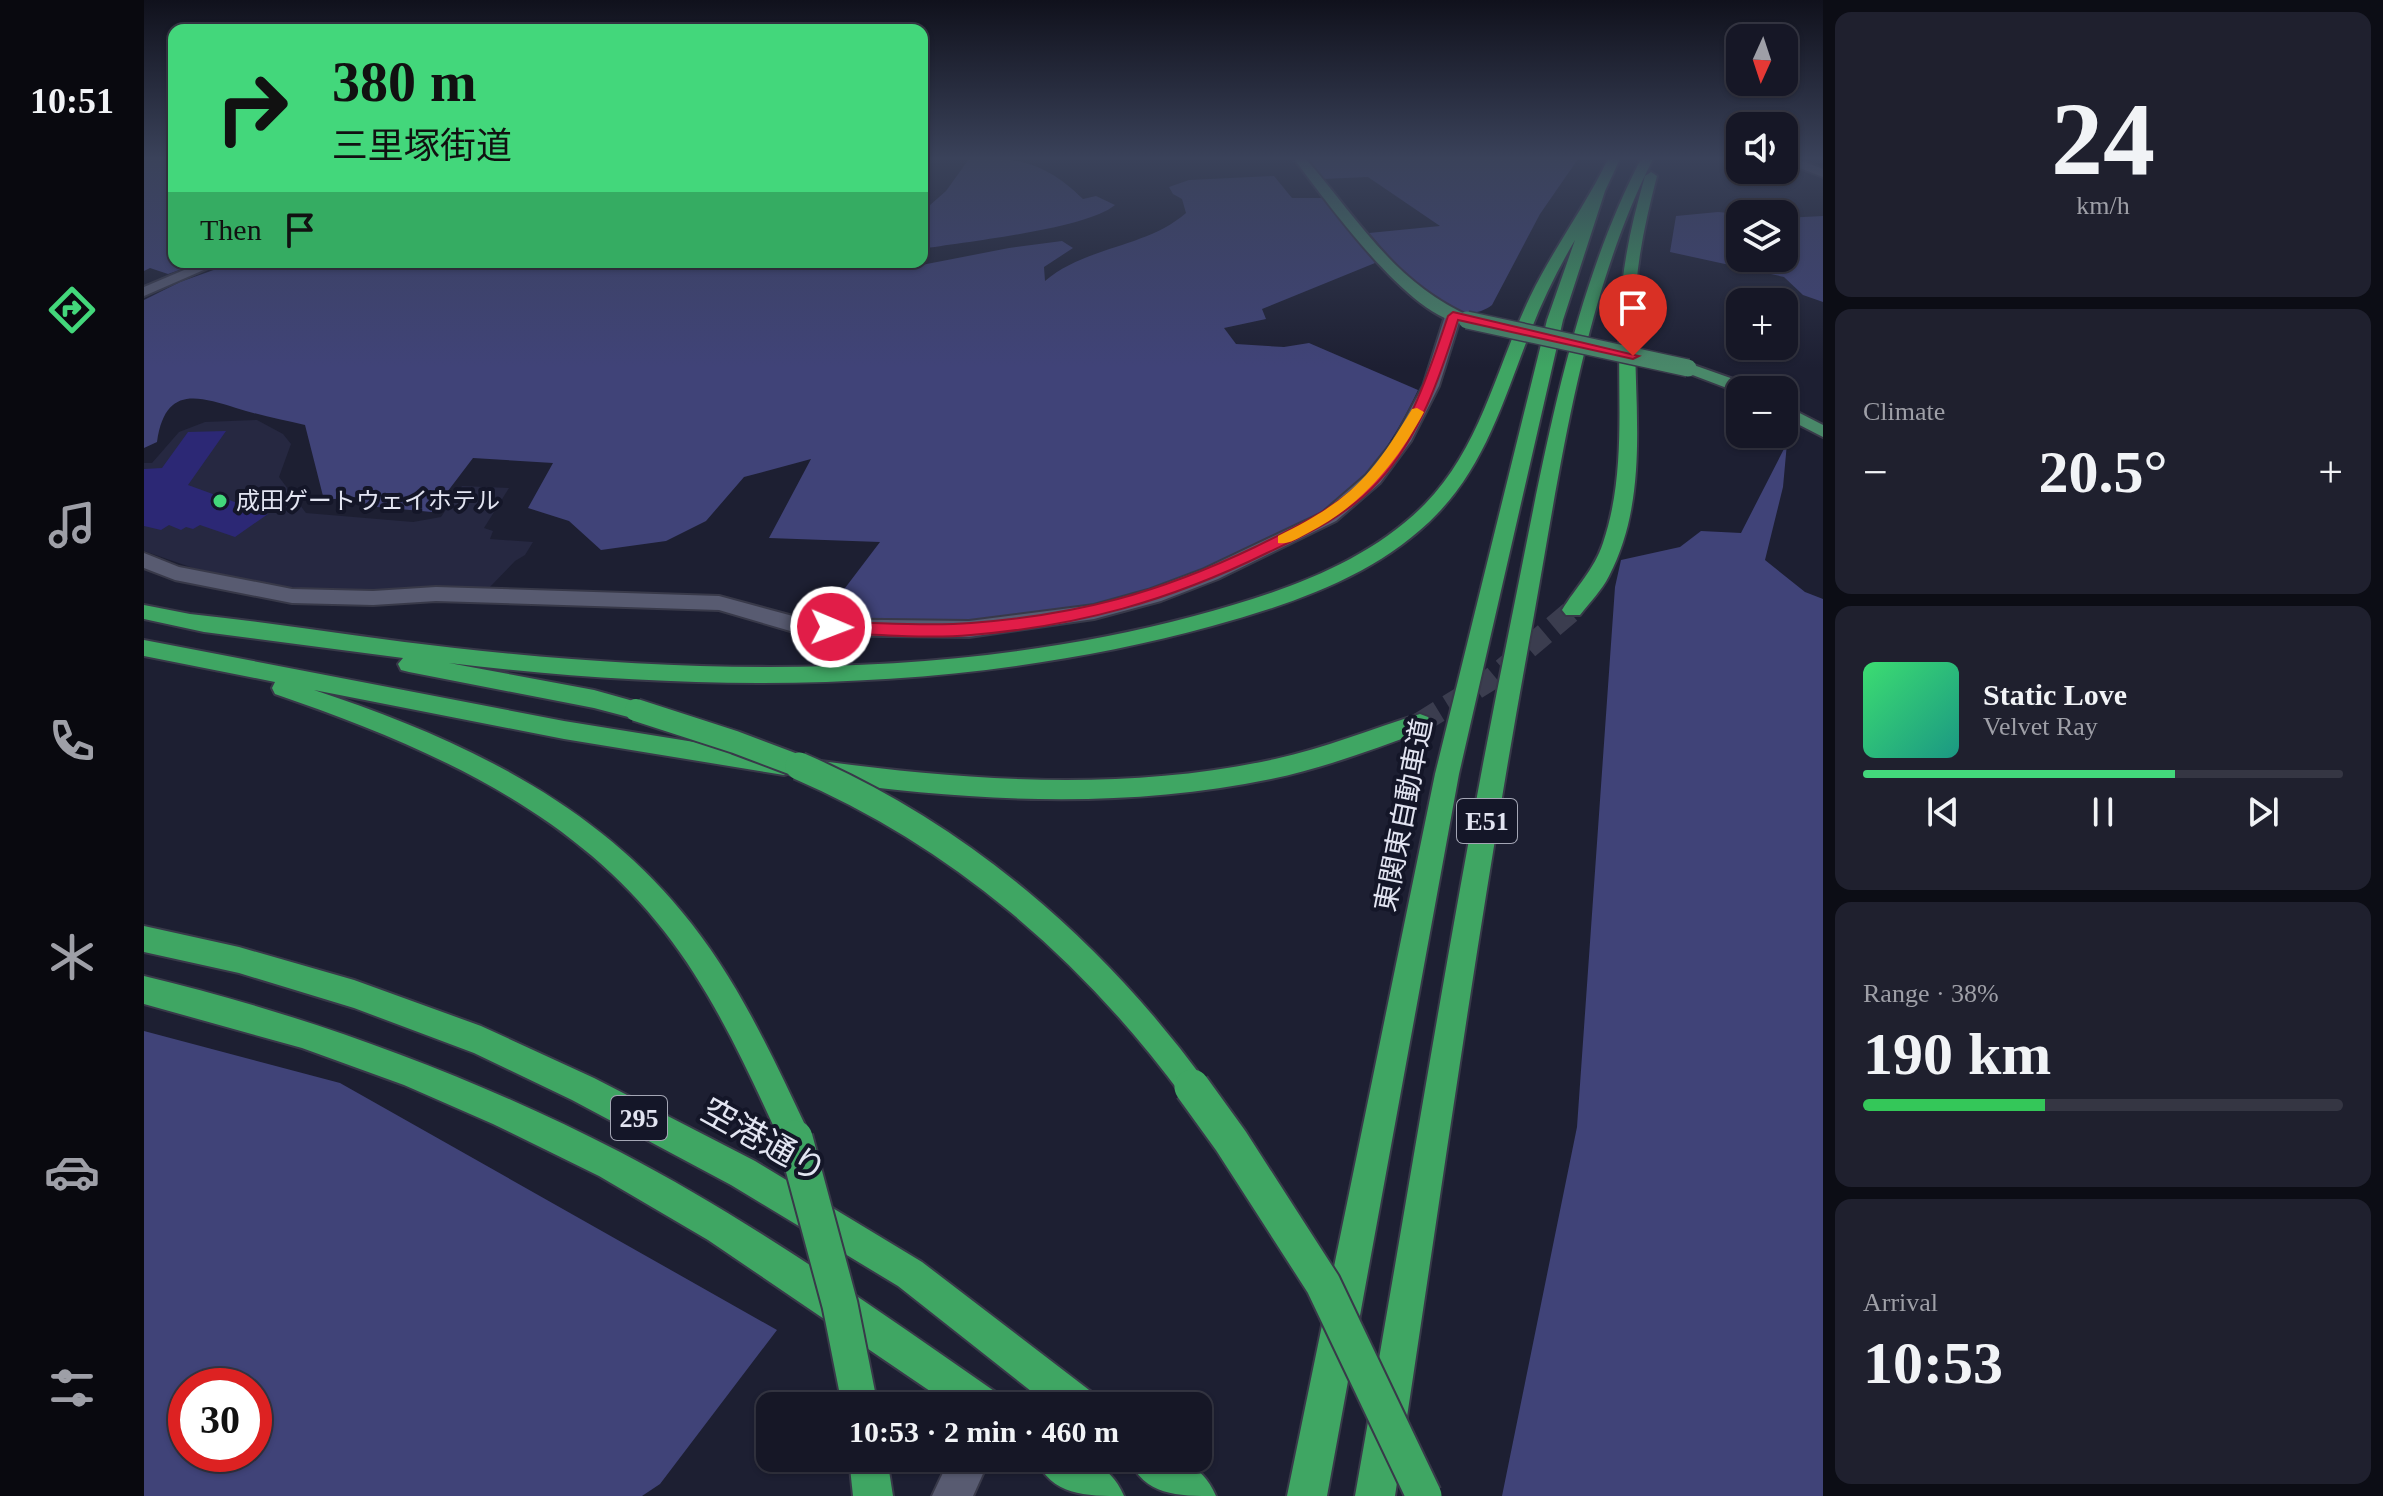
<!DOCTYPE html>
<html lang="en">
<head>
<meta charset="utf-8">
<style>
	body { margin:0; font-family:"Times New Roman","Noto Sans JP",serif; background:#1f202e; color:#f1f3f6; height:100vh; display:flex; flex-direction:column; font-size:30px; white-space:nowrap }
	* { box-sizing:border-box; margin:0 }
	p { font-size:26px; color:#9e9fa7 }
	.icon { flex:none; width:44px; height:44px; fill:none; stroke:currentColor; stroke-width:2; stroke-linecap:round; stroke-linejoin:round }
	.map { position:relative; flex:1; overflow:hidden }
	.details { display:flex; flex-direction:column; gap:12px; padding:12px; background:#0c0d15; width:560px }
	.details>* { flex:none }
	.guide { position:absolute; left:24px; top:24px; width:760px; height:244px; border-radius:16px; box-shadow:0 2px 6px #0004,0 0 0 2px #353643; background:#43d77b; color:#111; overflow:hidden }
	.needle { width:52px; rotate:183deg }
	.tools { position:absolute; left:1582px; top:24px; display:grid; gap:16px }
	.tools a { display:grid; place-items:center; width:72px; height:72px; border-radius:16px; background:#161726; box-shadow:0 2px 6px #0004,0 0 0 2px #353643; font-size:40px }
	.speed { position:absolute; left:24px; top:1368px; display:flex; gap:16px; font-size:40px; font-weight:700; text-align:center }
	.speed>* { display:grid; place-content:center; width:104px; height:104px; border-radius:50%; background:#161726; box-shadow:0 2px 6px #0004,0 0 0 2px #353643; line-height:1 }
	.speed .limit { border:12px solid #d22; background:#fff; color:#111 }
	.pin { position:absolute; display:grid; place-items:center; width:68px; height:68px; color:#fff; margin:-82px -34px; border-radius:50% 50% 50% 0; rotate:-45deg; box-shadow:0 0 8px #0007 }
	.pin .icon { rotate:45deg }
	.me { position:absolute; width:88px; margin:-44px; rotate:91deg; stroke-linejoin:round; filter:drop-shadow(0 0 6px #0008) }
	.turn { display:flex; align-items:center; gap:28px; height:168px; padding:0 32px; font-size:36px }
	.turn .icon { width:104px; height:104px; stroke-width:2.5 }
	.turn b { display:block; font-size:56px; line-height:68px }
	.then { display:flex; align-items:center; height:76px; padding:0 32px; background:#0003; gap:16px; font-size:30px }
	.big { font-size:60px; font-weight:700; line-height:1.1 }
	.details .card { flex:1; display:flex; flex-direction:column; justify-content:center; gap:12px; min-width:0; padding:0 28px; border-radius:16px; background:#1f202e }
	.details .dial { align-items:center; gap:0 }
	.dial b { font-size:104px; line-height:1 }
	.song { display:flex; align-items:center; gap:24px }
	.cover { width:96px; height:96px; border-radius:12px; background:linear-gradient(135deg,hsl(140 70% 55%),hsl(170 70% 35%)) }
	.played { height:8px; border-radius:4px; background:linear-gradient(90deg,#43d77b 65%,#353643 65%) }
	.keys { display:flex; justify-content:space-around; direction:ltr }
	.heat { display:flex; justify-content:space-between; align-items:center; font-size:44px; direction:ltr }
	.charge { height:12px; border-radius:6px; background:linear-gradient(90deg,#34c759 38%,#353643 0) }
	.trip { position:absolute; left:612px; top:1392px; width:456px; height:80px; border-radius:16px; background:#161726; box-shadow:0 2px 6px #0004,0 0 0 2px #353643; font-weight:700; line-height:80px; text-align:center }
	main { display:flex; flex:1; min-height:0 }
	.menu { display:flex; flex-direction:column; width:144px; justify-content:space-around; align-items:center; background:#09090f; color:#9e9fa7 }
	.menu .icon { width:56px; height:56px }
	.menu .active { color:#43d77b }
	.menu b { font-size:36px; color:#f1f3f6 }
	.map>svg:first-child { display:block }
	.built { fill:#262841 }
	.green { fill:#404378; fill-rule:evenodd }
	.building { fill:#2c2875 }
	.lines { fill:none; stroke-linecap:round; stroke-linejoin:round }
	.highway-tunnel { stroke:#3b3d4f; stroke-width:22; stroke-dasharray:22 11; stroke-linecap:butt }
	.minor-casing { stroke:#383949; stroke-width:4 }
	.major-casing { stroke:#383949; stroke-width:4 }
	.highway-casing { stroke:#383949; stroke-width:4 }
	.minor { fill:#585b71; fill-rule:evenodd }
	.major { fill:#498869; fill-rule:evenodd }
	.highway { fill:#3fa663; fill-rule:evenodd }
	.major-bridge-casing { stroke:#383949; stroke-width:20; stroke-linecap:butt }
	.highway-bridge-far2-casing { stroke:#383949; stroke-width:26; stroke-linecap:butt }
	.highway-bridge-far1-casing { stroke:#383949; stroke-width:31; stroke-linecap:butt }
	.highway-bridge-casing { stroke:#383949; stroke-width:39; stroke-linecap:butt }
	.major-bridge { stroke:#498869; stroke-width:17 }
	.highway-bridge-far2 { stroke:#3fa663; stroke-width:22 }
	.highway-bridge-far1 { stroke:#3fa663; stroke-width:27 }
	.highway-bridge { stroke:#3fa663; stroke-width:35 }
	.route { fill:#e11d48; stroke:#92132f; stroke-width:2 }
	.slow { fill:#f59e0b }
	.poi-dot { fill:#43d77b; stroke:#141628; stroke-width:3 }
	.labels { text-anchor:middle; stroke-width:8; stroke-linejoin:round; paint-order:stroke }
	.far-poi-label { font-size:24px; fill:#e2e4f1; stroke:#141628; text-anchor:start }
	.shield { fill:#141628; stroke:#a4a6b5; stroke-width:2 }
	.shield-label { font-size:26px; font-weight:bold; fill:#e2e4f1 }
	.street-label { font-size:28px; fill:#e2e4f1; stroke:#141628 }
	.near-street-label { font-size:34px; fill:#e2e4f1; stroke:#141628 }
</style>
</head>
<body>
<main>
<nav class="menu">
<b>10:51</b>
<svg class="icon active" aria-label="directions" viewBox="0 0 24 24"><path d="M12 3l9 9-9 9-9-9zM9 14v-3h6M13 9l2 2-2 2"/></svg>
<svg class="icon" aria-label="music" viewBox="0 0 24 24"><path d="M9 18V5l10-2v13"/><circle cx="6" cy="18" r="3"/><circle cx="16" cy="16" r="3"/></svg>
<svg class="icon" aria-label="phone" viewBox="0 0 24 24"><path d="M5 4h4l2 5-3 2q2 4 5 5l2-3 5 2v4C11 20 4 13 5 4z"/></svg>
<svg class="icon" aria-label="climate" viewBox="0 0 24 24"><path d="M12 3v18M4 7l16 10M4 17L20 7"/></svg>
<svg class="icon" aria-label="car" viewBox="0 0 24 24"><path d="M5 17H2v-5l4-1 3-4h7l3 4 3 1v5h-3M9 17h6M6 11h13"/><circle cx="7" cy="17" r="2"/><circle cx="17" cy="17" r="2"/></svg>
<svg class="icon" aria-label="filters" viewBox="0 0 24 24"><path d="M4 7h16M4 17h16"/><circle cx="9" cy="7" r="2"/><circle cx="15" cy="17" r="2"/></svg>
</nav>
<div class="map">
<svg width="1679" height="1496" viewBox="0 0 1679 1496">
	<rect width="100%" height="100%" fill="#1d1f32"/>
	<polygon class="built" points="113,420 139,434 147,444 135,477 162,513 269,522 297,517 318,486 365,488 340,528 349,531 346,539 389,542 381,555 371,561 344,589 263,588 236,593 140,587 49,568 0,551 0,463 8,463 35,432 61,422"/>
	<g class="green">
		<polygon points="0,159 30,159 30,262 58,262 24,274 6,268 0,271"/>
		<path d="M825,159C875,156 903,164 939,199L952,196L971,205C943,229 819,242 778,249V212L802,191Z"/>
		<path d="M1160,159H1434L1396,214L1348,305C1306,337 1250,261 1225,233L1296,226L1224,177L1179,179Z"/>
		<path d="M1130,176L1148,198H1179L1231,263L1118,309L1122,319L1080,328L1092,344L1140,347L1165,343L1274,390C1256,428 1237,460 1207,490C1182,515 1145,531 1113,546C1031,583 943,618 852,622C793,625 734,622 676,621L736,542L625,538L667,459L600,477L562,521L522,541L457,550L425,521L384,508L409,463L329,458L288,512L222,506L211,497L180,500L161,425C138,420 115,415 92,408C51,395 21,387 13,442L0,448V300L36,282L92,262H747L743,265L757,269L865,248L918,241L929,248L900,267L901,281C942,246 1002,248 1042,213L1038,199L1029,194L1025,187L1045,180Z"/>
		<polygon points="1574,212 1596,214 1596,258 1640,258 1640,218 1679,216 1679,302 1659,295 1640,277 1526,252 1532,216"/>
		<polygon points="1643,443 1639,487 1621,560 1661,592 1679,599 1679,1496 1358,1496 1433,1127 1471,587 1477,560 1536,547 1557,531 1597,533"/>
		<path d="M0,1031L196,1083L633,1330L516,1484L498,1496H0ZM110,1386V1454H42V1386Z"/>
	</g>
	<polygon class="building" points="82,431 44,485 124,514 91,537 56,525 49,529 42,527 37,530 25,525 17,530 0,526 0,469 18,468 44,432"/>
	<g class="lines">
		<polyline class="highway-tunnel" points="1276,723 1346,680 1429,610"/>
		<defs>
			<g id="minor">
				<polygon points="1640,159 1653,159 1679,169 1679,177 1640,162"/>
				<polygon points="59,262 78,262 0,296 0,287"/>
				<polygon points="1309,311 1317,316 1295,386 1267,441 1236,483 1192,521 1074,579 1017,601 950,619 825,637 660,635 575,610 292,601 229,605 148,603 31,580 0,568 0,553 35,567 148,589 229,591 292,587 575,596 660,619 825,621 950,605 1004,590 1060,569 1178,513 1222,475 1250,440 1279,386 1301,316"/>
				<polygon points="806,1458 846,1458 829,1496 788,1496"/>
			</g>
			<g id="major">
				<path d="M1150,159H1162C1215,220 1251,284 1328,317V323C1275,333 1180,198 1150,159Z"/>
				<polygon points="1544,363 1609,386 1611,390 1596,390 1596,393 1538,371 1536,368"/>
				<polygon points="1640,405 1679,425 1679,437 1640,417"/>
			</g>
			<g id="highway">
				<path d="M1464,159H1476L1461,191L1419,320L1315,774L1183,1496H1143L1291,774L1403,320L1431,240C1414,269 1399,299 1387,330C1361,395 1343,462 1294,513C1235,575 1148,604 1068,626C820,694 560,694 305,663L450,690L500,704L504,710L500,716L492,719L450,708L265,672L257,670L254,664L259,658L60,632L0,619V605L46,614C134,623 222,638 311,648C556,675 810,680 1050,616C1131,594 1220,566 1281,504C1337,447 1352,368 1386,297C1409,249 1441,207 1464,159Z"/>
				<path d="M1497,159H1509C1439,297 1417,464 1390,615C1336,907 1296,1203 1251,1496H1211C1263,1205 1308,911 1367,621C1398,469 1425,297 1497,159Z"/>
				<path d="M1507,172L1513,176C1501,222 1491,268 1491,315C1489,402 1507,495 1465,576C1458,590 1446,602 1436,615H1422L1418,610C1432,587 1450,570 1459,543C1484,469 1472,390 1476,313C1478,266 1488,221 1501,176Z"/>
				<path d="M0,640L420,721L649,758L652,765L649,772L640,775L420,739L170,690C307,735 445,798 538,912C591,975 627,1053 662,1127L667,1138L662,1149L651,1154L640,1149C606,1075 571,996 520,931C423,806 276,744 131,694L128,688L131,682L0,656Z"/>
				<path d="M1276,714L1284,717L1288,723L1284,729C1233,748 1181,768 1127,779C977,810 828,801 677,781L668,778L665,771L668,764L677,761C827,781 981,792 1131,759C1181,748 1227,729 1276,714Z"/>
				<polygon points="0,926 95,947 210,980 337,1026 450,1078 611,1161 778,1262 949,1393 955,1406 906,1406 754,1286 587,1185 428,1100 330,1053 210,1008 95,973 0,952"/>
				<path d="M0,976C166,1016 324,1074 476,1152C608,1221 731,1308 853,1393L859,1406H808L564,1240L455,1176L349,1124L260,1085L158,1048L0,1004Z"/>
				<polygon points="705,1458 743,1458 749,1496 709,1496"/>
				<path d="M891,1458C929,1458 962,1454 980,1496C941,1496 908,1496 891,1458Z"/>
				<path d="M984,1458C1022,1458 1054,1454 1072,1496C1033,1496 1001,1496 984,1458Z"/>
			</g>
		</defs>
		<use href="#minor" class="minor-casing"/>
		<use href="#major" class="major-casing"/>
		<use href="#highway" class="highway-casing"/>
		<use href="#minor" class="minor"/>
		<use href="#major" class="major"/>
		<use href="#highway" class="highway"/>
		<defs>
			<polyline id="major-bridge" points="1323,320 1544,368"/>
			<polyline id="highway-bridge-far2" points="492,710 591,742 660,768"/>
			<path id="highway-bridge-far1" d="M655,766C815,835 947,949 1050,1089"/>
			<g id="highway-bridge">
				<polyline points="1048,1087 1087,1141 1179,1284 1280,1496"/>
				<polyline points="651,1138 696,1305 716,1406"/>
			</g>
		</defs>
		<use href="#major-bridge" class="major-bridge-casing"/>
		<use href="#highway-bridge-far2" class="highway-bridge-far2-casing"/>
		<use href="#highway-bridge-far1" class="highway-bridge-far1-casing"/>
		<use href="#highway-bridge" class="highway-bridge-casing"/>
		<use href="#major-bridge" class="major-bridge"/>
		<use href="#highway-bridge-far2" class="highway-bridge-far2"/>
		<use href="#highway-bridge-far1" class="highway-bridge-far1"/>
		<use href="#highway-bridge" class="highway-bridge"/>
	</g>
	<linearGradient id="sky" x2="0" y2="1"><stop stop-color="#10111c"/><stop offset="0.43" stop-color="#3a425a"/><stop offset="1" stop-color="#3a425a" stop-opacity="0"/></linearGradient>
	<rect width="1679" height="368" fill="url(#sky)"/>
	<path class="route" d="M1309,312L1495,356L1489,359L1314,320C1296,377 1276,437 1234,482C1203,516 1163,534 1123,553C1025,601 935,626 827,635C781,639 733,634 687,633L679,627L687,622C733,622 781,627 827,623C933,615 1015,593 1111,547C1152,527 1191,509 1223,477C1266,434 1285,372 1304,316Z"/>
	<path class="slow" d="M1273,408L1280,412C1252,464 1217,506 1164,533C1154,538 1145,545 1134,543V536C1207,500 1227,477 1268,409Z"/>
	<circle class="poi-dot" cx="76" cy="501" r="8"/>
	<g class="labels">
		<g class="far-poi-label">
			<text x="92" y="509">成田ゲートウェイホテル</text>
		</g>
		<g class="shield">
			<rect x="1313" y="799" width="60" height="44" rx="6"/>
			<rect x="467" y="1096" width="56" height="44" rx="6"/>
		</g>
		<g class="shield-label">
			<text x="1343" y="830">E51</text>
			<text x="495" y="1127">295</text>
		</g>
		<g class="street-label">
			<text transform="translate(1259 815) rotate(-79)" y="10">東関東自動車道</text>
		</g>
		<g class="near-street-label">
			<text transform="translate(620 1140) rotate(29)" y="12">空港通り</text>
		</g>
	</g>
</svg>
<div class="tools">
<a><svg class="needle" viewBox="-14 -14 28 28"><path d="M0-13l5 13h-10z" fill="#e53935"/><path d="M0 13l5-13h-10z" fill="#9e9fa7"/></svg></a>
<a><svg class="icon" aria-label="sound" viewBox="0 0 24 24"><path d="M4 9h4l5-4v14l-5-4H4zM17 9q2 3 0 6"/></svg></a>
<a><svg class="icon" aria-label="layers" viewBox="0 0 24 24"><path d="M12 4l9 5-9 5-9-5zM3 14l9 5 9-5"/></svg></a>
<a>+</a>
<a>−</a>
</div>
<div class="speed"><div class="limit">30</div></div>
<div class="pin" style="left:1489px;top:356px;background:#d93025"><svg class="icon" aria-label="arrive" viewBox="0 0 24 24"><path d="M6 21V4h12l-3 4 3 4H6"/></svg></div>
<svg class="me" style="left:687px;top:627px" viewBox="-20 -20 40 40"><circle r="17" fill="#e11d48" stroke="#fff" stroke-width="3"/><path d="M0-11L8 9 0 5-8 9z" fill="#fff"/></svg>
<div class="trip">10:53 · 2 min · 460 m</div>
<div class="guide">
<div class="turn"><svg class="icon" aria-label="right" viewBox="0 0 24 24"><path d="M7 20v-9h11M14 6l5 5-5 5"/></svg><div><b>380 m</b>三里塚街道</div></div>
<div class="then">Then<svg class="icon" aria-label="arrive" viewBox="0 0 24 24"><path d="M6 21V4h12l-3 4 3 4H6"/></svg></div>
</div>
</div>
<section class="details">
<div class="card dial"><b>24</b><p>km/h</p></div>
<div class="card"><p>Climate</p>
<div class="heat"><a>−</a><b class="big">20.5°</b><a>+</a></div>
</div>
<div class="card">
<div class="song"><i class="cover"></i><div><b>Static Love</b><p>Velvet Ray</p></div></div>
<div class="played"></div>
<div class="keys"><svg class="icon" aria-label="previous" viewBox="0 0 24 24"><path d="M18 5L8 12l10 7zM5 5v14"/></svg><svg class="icon" aria-label="pause" viewBox="0 0 24 24"><path d="M8 5v14M16 5v14"/></svg><svg class="icon" aria-label="next" viewBox="0 0 24 24"><path d="M6 5l10 7-10 7zM19 5v14"/></svg></div>
</div>
<div class="card"><p>Range · 38%</p><b class="big">190 km</b><div class="charge"></div></div>
<div class="card"><p>Arrival</p><b class="big">10:53</b></div>
</section>
</main>
</body>
</html>
